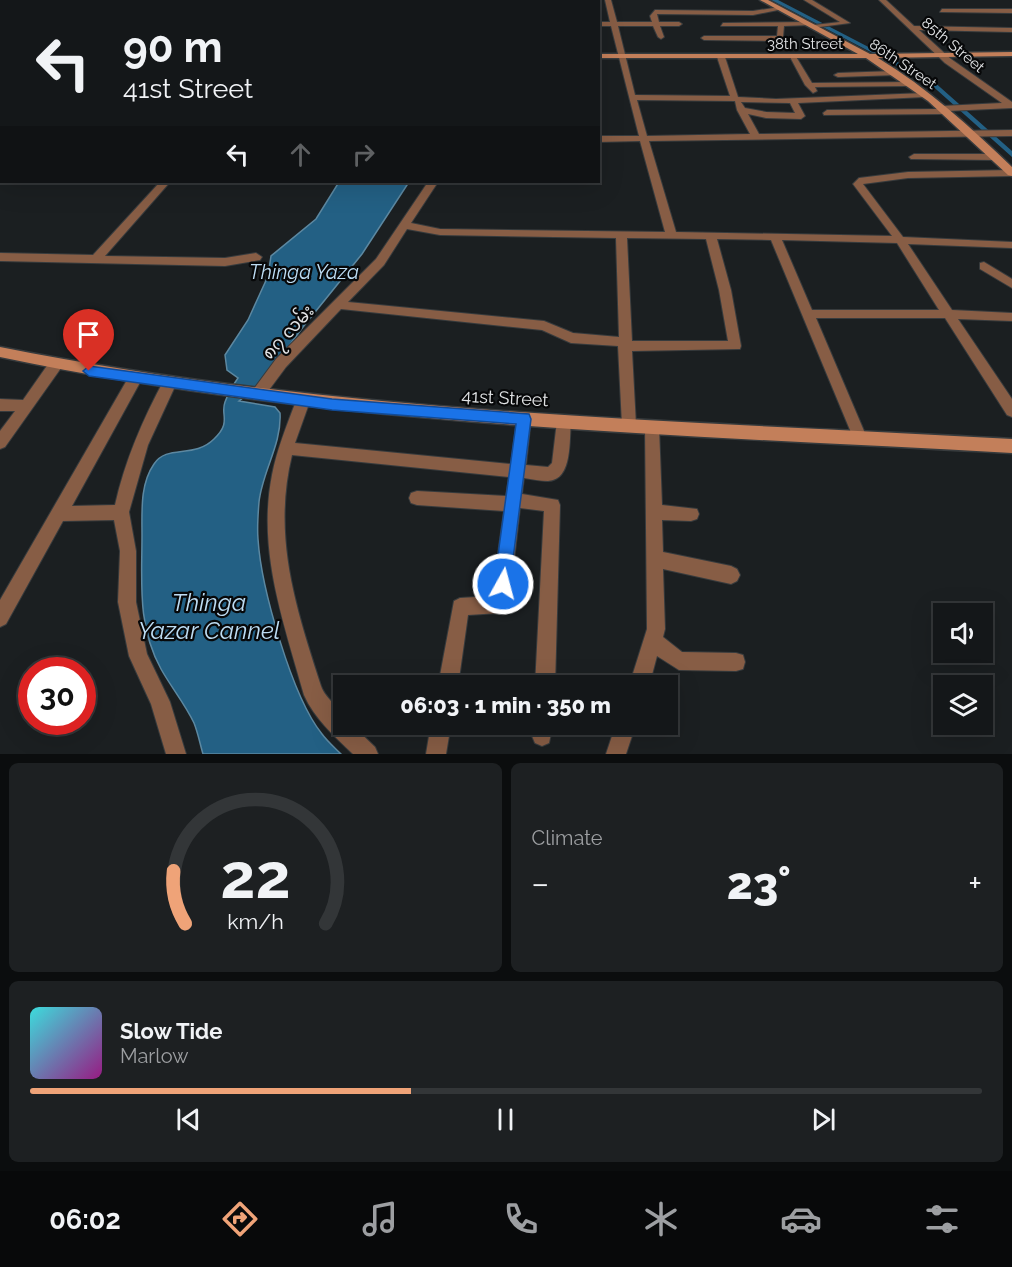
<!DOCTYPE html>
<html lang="en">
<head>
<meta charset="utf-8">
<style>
	body { margin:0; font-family:Raleway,"Noto Sans Myanmar",sans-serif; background:#1d2022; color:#f1f3f6; height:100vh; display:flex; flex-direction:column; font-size:22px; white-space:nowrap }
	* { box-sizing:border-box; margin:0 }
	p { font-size:20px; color:#9d9fa2 }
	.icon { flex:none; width:33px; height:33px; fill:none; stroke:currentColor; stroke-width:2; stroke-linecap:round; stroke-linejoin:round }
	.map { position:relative; height:754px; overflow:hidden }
	.drawer { display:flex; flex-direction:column; gap:9px; padding:9px; background:#0b0d0e; flex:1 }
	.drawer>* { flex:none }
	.hud { position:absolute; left:0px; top:0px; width:600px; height:183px; box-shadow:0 6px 24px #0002,0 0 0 2px #333638; background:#141719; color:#f1f3f6; overflow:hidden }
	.controls { position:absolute; left:933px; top:603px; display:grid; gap:12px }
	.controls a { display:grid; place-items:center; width:60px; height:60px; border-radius:0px; background:#141719; box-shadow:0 6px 24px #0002,0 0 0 2px #333638; font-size:30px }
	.speed { position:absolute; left:18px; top:657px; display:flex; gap:12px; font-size:30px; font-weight:700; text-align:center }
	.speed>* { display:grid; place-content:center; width:78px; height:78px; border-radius:50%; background:#141719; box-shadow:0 6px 24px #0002,0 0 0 2px #333638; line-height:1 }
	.speed .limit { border:9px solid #d22; background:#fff; color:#111 }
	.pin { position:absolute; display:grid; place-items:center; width:51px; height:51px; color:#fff; margin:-62px -26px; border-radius:50% 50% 50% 0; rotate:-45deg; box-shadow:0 0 6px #0007 }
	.pin .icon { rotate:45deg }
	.me { position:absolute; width:66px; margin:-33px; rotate:7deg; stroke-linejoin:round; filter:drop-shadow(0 0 4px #0008) }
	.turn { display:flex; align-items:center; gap:21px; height:126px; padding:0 24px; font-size:27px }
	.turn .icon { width:78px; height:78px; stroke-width:2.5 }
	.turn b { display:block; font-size:42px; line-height:51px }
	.lanes { display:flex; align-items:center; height:57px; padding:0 24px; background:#0003; justify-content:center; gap:30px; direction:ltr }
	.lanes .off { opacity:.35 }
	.big { font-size:45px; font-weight:800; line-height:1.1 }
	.drawer .tile { flex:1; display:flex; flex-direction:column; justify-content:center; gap:9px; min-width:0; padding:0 21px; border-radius:9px; background:#1d2022 }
	.drawer .dial { align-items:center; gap:0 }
	.dial svg { height:156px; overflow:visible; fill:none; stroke:#333638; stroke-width:7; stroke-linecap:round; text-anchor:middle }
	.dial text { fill:#f1f3f6; stroke:none }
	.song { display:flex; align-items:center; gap:18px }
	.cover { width:72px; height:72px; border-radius:9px; background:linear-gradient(135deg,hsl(180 70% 55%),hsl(310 70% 35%)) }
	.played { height:6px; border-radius:3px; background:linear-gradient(90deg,#efa378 40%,#333638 40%) }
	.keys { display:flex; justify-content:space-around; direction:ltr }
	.heat { display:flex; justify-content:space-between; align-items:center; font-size:33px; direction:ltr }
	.drawer .tiles { flex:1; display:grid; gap:9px; grid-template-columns:1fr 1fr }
	.tile:last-child { grid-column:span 2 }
	.trip { position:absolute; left:333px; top:675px; width:345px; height:60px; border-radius:0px; background:#141719; box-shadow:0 6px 24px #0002,0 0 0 2px #333638; font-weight:800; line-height:60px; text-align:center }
	.menu { display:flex; height:96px; justify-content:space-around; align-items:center; background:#08090a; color:#9d9fa2 }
	.menu .icon { width:42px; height:42px }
	.menu .on { color:#efa378 }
	.menu b { font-size:27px; color:#f1f3f6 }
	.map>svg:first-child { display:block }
	.water { fill:#236084; stroke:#5c88a1; stroke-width:1.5 }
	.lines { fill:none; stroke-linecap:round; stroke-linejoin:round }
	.canal { fill:#236084; fill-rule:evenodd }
	.minor-casing { stroke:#373b3d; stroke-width:2 }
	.secondary-casing { stroke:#373b3d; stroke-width:3 }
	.minor { fill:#875d45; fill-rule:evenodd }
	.secondary { fill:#c37f5a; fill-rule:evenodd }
	.route { fill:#1a73e8; stroke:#114b97; stroke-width:1.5 }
	.labels { text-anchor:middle; stroke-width:4.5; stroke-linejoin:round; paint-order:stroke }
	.far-street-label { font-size:15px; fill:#e2e4e6; stroke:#070809 }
	.street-label { font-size:18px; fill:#e2e4e6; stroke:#070809 }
	.water-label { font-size:20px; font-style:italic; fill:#bdddf4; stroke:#070809 }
	.near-water-label { font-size:24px; font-style:italic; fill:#bdddf4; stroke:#070809 }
</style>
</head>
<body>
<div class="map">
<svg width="1012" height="754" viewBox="0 0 1012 754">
	<rect width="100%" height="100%" fill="#1b1f21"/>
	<path class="water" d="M339,182H409L362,254L303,327L261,384L239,401L275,407L280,413C282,444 262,472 259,502C258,514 257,527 258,539C261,587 292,697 322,734C327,741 335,748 341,754H203C200,744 198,733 194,723C185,704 171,687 161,669C137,625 142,583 142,535C142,511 140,484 154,464C167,444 194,459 214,439C232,422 220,415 225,402C228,394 233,385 238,378L227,370L225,355L248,320L268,276L271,256L316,219Z"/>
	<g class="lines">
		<polygon class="canal" points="771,0 778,0 932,80 1012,151 1012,157 928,82"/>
		<defs>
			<g id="minor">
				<polygon points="37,0 44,0 36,2"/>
				<polygon points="98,0 105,0 97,2"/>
				<polygon points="319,0 326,0 327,2 320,2"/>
				<rect x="475" y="0" width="6" height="2"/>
				<path d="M605,0H611L617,22H652L650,16L655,10L753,11L780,7L783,9L753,15L657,14L659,22H679L682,24L679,26H660L664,37L661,39L658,37L653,26H618L635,95L730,96L717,57L721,55L725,57L738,97L776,99L925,93L929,95L925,97L798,103L805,116L801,119L766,118L748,114L759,134L1012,130V136L649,141L676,232L892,236L853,184L859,178L908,172L1012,170V176L908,178L863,184L903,237L1012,242V248L908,244L952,310L1012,313V321L958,319L1012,399V417L1007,415L945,318H816L867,438L865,442L860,444L855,442L771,240L717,239L731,290L741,346L740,349L632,351L636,425L634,429L629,431L624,429L622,425L618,346L571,343L542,330L341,309L286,367L263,398H253L251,394L253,390L276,359L376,259L428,182H438L411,223L440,229L665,232L640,141L598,142V136H639L611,26H598V22H610ZM637,100L735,101L737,110L750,134L647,136ZM741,102L790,103L795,113L766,112L745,108ZM407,229L440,235L616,238L619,337L573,333L544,321L348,302L384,265ZM627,238L706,239L719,290L728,341H632ZM782,240L897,243L939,310H812Z"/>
				<polygon points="804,0 812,0 850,23 812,28 814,25 840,22"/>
				<polygon points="879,0 886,0 914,26 1012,28 1012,32 919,30 951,59 1012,102 1012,108 948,111 944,114 824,115 823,113 827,110 938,109 942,106 1002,103 945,63"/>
				<polygon points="942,9 1012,9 1012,13 940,12"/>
				<rect x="0" y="12" width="2" height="4"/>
				<polygon points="809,22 811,25 784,26 783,37 778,41 704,40 701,38 704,36 777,36 778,26 721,26 723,23"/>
				<polygon points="789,55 795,55 812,83 909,82 913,84 909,86 815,87 817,91 813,93 805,85"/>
				<rect x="0" y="61" width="2" height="4"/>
				<polygon points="894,71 898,73 897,75 838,77 834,75 838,73"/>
				<polygon points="914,154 995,154 1000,157 995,160 911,159 909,157"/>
				<polygon points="2,173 2,180 0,180 0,174"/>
				<polygon points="160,182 170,182 105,256 225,258 256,253 262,257 260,260 225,266 0,261 0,253 93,255"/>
				<polygon points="984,262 1012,279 1012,288 980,269 980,263"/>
				<polygon points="56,359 63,364 61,368 5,447 0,449 0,431 15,411 0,411 0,399 23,400 51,360"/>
				<path d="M136,372L141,373L143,377L72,506L115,505C125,460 143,419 165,378H175L177,382L148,445L129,512L136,551V602L147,654L170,702L186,754H166L151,704L129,656L118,602L120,551L114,520L63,521L6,624L0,627V600L131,373Z"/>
				<path d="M303,395L308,397L310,401L295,443L511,464L517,419L519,415L524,413L529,415L531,419L526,465L548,467L552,463L557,421L559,417L564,415L569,417L571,421C569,439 573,480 548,481C540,481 532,479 524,478L522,494L558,500L560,505L555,686H535L544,511L520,508L509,604L506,610L500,613L468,615L458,686H438L454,601L460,598L492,596L504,511L417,505L411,503L409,498L411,493L417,491L506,496L509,477L292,455C272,537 296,608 321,686C326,701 344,708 344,724H351L375,747L378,754H353C335,737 314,718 304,695C284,623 257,551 272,475C277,449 287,425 296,401L298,397Z"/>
				<polygon points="652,421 657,423 659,427 662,505 697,509 699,514 697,519 691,521 662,520 663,552 731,566 737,569 740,575 737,581 731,584 663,569 665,629 663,637 682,652 736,653 743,655 745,662 743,669 736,671 679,670 657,656 649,686 629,686 647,629 645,427 647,423"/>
				<polygon points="431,724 451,724 446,754 426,754"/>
				<polygon points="533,724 553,724 549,743 542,746 535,743 532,736"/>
				<polygon points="616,724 636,724 626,754 606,754"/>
			</g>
			<g id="secondary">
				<polygon points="206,0 213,0 205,2"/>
				<path d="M760,0H768L870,54L1012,52V56L878,58C928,88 970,127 1012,167V176L1008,175L928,101L866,58H598V54H858Z"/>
				<path d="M0,347C333,414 674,420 1012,439V453C674,434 333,427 0,357Z"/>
			</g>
		</defs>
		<use href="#minor" class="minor-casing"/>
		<use href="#secondary" class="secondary-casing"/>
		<use href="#minor" class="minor"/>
		<use href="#secondary" class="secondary"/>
	</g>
	<polygon class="route" points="89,366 332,399 529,414 531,419 509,590 503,593 497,590 494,584 516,424 332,410 89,376 83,371"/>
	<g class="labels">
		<g class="far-street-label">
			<text x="805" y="49">38th Street</text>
			<text transform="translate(953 45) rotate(40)" y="5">85th Street</text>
			<text transform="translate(903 64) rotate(34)" y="5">86th Street</text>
		</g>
		<g class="street-label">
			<text transform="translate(288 332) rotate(-47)" y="6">၈၇ လမ်း</text>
			<text transform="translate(505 398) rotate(3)" y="6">41st Street</text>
		</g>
		<g class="water-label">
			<text x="304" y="279">Thinga Yaza</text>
		</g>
		<g class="near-water-label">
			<text x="209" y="611">Thinga<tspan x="209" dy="28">Yazar Cannel</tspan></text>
		</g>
	</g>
</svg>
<div class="controls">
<a><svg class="icon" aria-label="sound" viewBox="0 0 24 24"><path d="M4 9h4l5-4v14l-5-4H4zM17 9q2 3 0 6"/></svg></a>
<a><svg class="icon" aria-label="layers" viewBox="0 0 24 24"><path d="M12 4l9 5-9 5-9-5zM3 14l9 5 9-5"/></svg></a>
</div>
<div class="speed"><div class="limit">30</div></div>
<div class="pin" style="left:89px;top:371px;background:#d93025"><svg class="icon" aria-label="arrive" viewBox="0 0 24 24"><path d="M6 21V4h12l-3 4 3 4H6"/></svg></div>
<svg class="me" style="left:503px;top:584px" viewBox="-20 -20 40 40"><circle r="17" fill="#1a73e8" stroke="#fff" stroke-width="3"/><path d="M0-11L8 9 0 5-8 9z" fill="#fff"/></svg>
<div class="trip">06:03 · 1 min · 350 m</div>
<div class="hud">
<div class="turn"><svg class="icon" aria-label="left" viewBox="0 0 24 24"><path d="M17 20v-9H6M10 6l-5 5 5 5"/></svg><div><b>90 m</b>41st Street</div></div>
<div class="lanes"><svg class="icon" aria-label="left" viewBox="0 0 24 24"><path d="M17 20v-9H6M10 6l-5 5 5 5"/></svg><svg class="icon off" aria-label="ahead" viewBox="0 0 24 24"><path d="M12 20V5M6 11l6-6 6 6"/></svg><svg class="icon off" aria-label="right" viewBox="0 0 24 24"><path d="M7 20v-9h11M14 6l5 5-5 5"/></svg></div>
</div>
</div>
<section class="drawer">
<div class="tiles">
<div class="tile dial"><svg viewBox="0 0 100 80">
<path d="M14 69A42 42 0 1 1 86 69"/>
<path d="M14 69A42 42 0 0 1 8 42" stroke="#efa378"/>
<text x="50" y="56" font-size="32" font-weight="700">22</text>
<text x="50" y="72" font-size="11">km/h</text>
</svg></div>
<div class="tile"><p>Climate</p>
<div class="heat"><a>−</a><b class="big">23°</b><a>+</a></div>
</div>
<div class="tile">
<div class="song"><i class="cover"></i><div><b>Slow Tide</b><p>Marlow</p></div></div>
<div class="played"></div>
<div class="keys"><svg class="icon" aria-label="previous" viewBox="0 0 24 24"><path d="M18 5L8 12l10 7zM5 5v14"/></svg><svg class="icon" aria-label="pause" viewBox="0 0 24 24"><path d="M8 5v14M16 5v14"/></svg><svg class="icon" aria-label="next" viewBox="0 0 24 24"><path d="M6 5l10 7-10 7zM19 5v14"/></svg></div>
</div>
</div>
</section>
<nav class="menu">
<b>06:02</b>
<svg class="icon on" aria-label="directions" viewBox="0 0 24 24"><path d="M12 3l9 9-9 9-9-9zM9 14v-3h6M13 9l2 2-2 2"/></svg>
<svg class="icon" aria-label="music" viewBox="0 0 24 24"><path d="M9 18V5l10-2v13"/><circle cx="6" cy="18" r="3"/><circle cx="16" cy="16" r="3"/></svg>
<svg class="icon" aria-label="phone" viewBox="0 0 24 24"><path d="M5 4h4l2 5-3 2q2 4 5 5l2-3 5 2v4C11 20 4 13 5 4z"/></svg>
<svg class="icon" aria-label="climate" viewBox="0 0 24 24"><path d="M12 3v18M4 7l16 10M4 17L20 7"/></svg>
<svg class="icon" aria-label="car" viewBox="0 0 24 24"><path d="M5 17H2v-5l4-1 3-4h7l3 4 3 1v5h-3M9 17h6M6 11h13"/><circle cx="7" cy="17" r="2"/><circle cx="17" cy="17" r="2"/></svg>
<svg class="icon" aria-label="filters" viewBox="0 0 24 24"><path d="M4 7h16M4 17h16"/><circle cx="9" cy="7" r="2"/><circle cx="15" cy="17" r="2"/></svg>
</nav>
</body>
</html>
